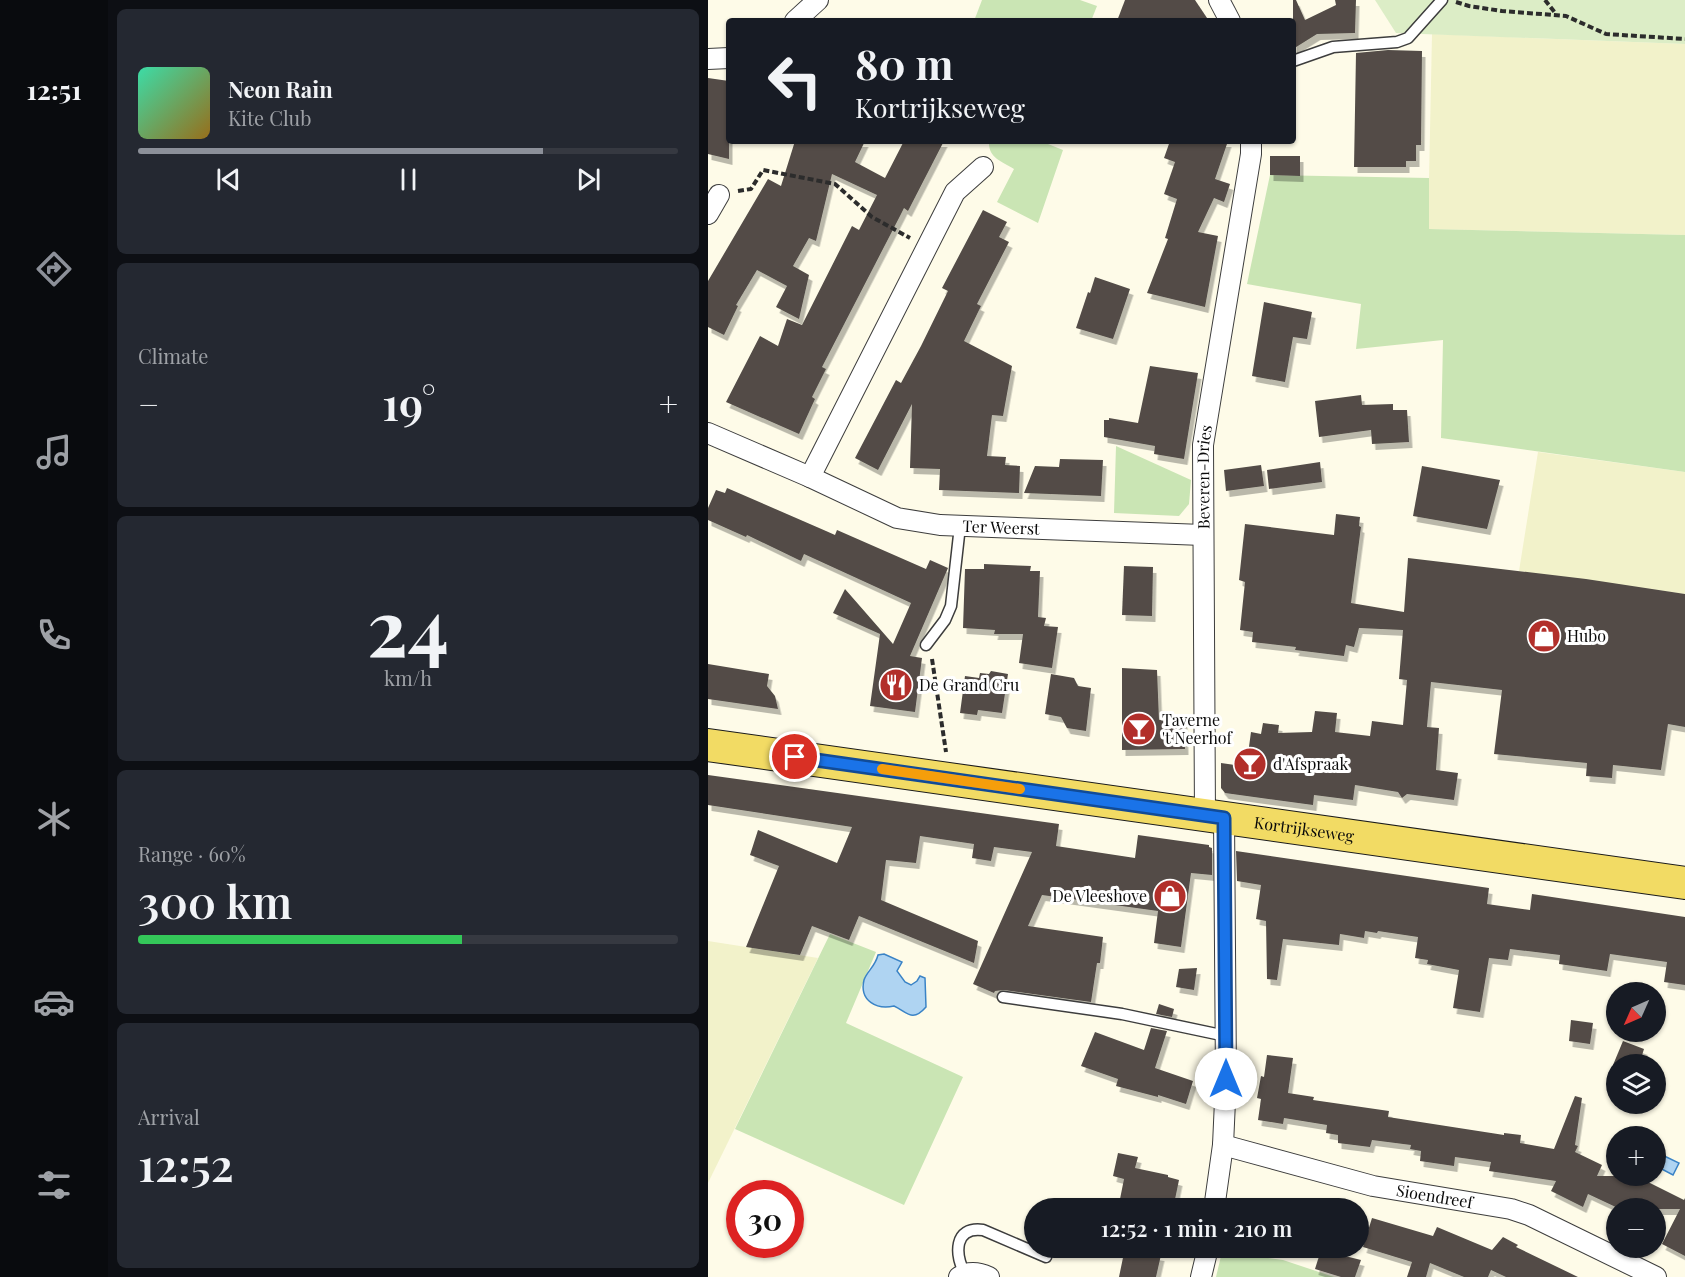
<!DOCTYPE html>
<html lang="en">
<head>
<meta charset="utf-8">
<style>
	body { margin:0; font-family:"Playfair Display",serif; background:#242831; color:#f1f3f6; height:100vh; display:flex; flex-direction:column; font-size:22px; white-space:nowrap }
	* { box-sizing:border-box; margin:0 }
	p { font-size:20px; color:#9ea1a6 }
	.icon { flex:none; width:33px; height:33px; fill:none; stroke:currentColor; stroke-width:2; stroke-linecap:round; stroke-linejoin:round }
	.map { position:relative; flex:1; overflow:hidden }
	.drawer { display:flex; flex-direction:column; gap:9px; padding:9px; background:#0d0f14; width:600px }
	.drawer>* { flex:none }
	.guide { position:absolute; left:18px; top:18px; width:570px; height:126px; border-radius:6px; box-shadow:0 2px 4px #0004; background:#171b24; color:#f1f3f6; overflow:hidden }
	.needle { width:39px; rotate:225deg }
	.buttons { position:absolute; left:898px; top:982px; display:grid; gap:12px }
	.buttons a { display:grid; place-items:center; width:60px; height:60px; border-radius:50%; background:#171b24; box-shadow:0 2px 4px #0004; font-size:30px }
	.speed { position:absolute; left:18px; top:1180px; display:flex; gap:12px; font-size:30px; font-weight:700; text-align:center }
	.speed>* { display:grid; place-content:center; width:78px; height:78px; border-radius:50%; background:#171b24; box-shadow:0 2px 4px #0004; line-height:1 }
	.speed .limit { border:9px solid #d22; background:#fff; color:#111 }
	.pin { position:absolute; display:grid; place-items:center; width:51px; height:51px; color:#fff; margin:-26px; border:3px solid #fff; border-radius:50%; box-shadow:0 2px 6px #0007 }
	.me { position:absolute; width:66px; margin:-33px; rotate:0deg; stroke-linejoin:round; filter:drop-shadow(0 0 4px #0008) }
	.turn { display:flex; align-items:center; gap:21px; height:126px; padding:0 30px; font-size:27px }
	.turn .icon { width:78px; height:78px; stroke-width:2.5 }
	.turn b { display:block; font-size:42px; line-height:51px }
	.big { font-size:45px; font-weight:600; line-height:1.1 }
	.drawer .widget { flex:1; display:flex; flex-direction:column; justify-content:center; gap:9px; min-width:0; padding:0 21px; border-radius:9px; background:#242831 }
	.drawer .dial { align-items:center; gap:0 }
	.dial b { font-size:78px; line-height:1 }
	.song { display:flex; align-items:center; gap:18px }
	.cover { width:72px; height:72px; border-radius:9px; background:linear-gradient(135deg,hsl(160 70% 55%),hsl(40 70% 35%)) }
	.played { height:6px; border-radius:3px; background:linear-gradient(90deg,#8c9099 75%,#363941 75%) }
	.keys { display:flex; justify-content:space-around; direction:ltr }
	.heat { display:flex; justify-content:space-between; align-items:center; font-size:33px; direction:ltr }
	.charge { height:9px; border-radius:4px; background:linear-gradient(90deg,#34c759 60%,#363941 0) }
	.trip { position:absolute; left:316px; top:1198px; width:345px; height:60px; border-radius:30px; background:#171b24; box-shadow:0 2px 4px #0004; font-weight:600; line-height:60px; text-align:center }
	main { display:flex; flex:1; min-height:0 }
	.menu { display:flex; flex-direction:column; width:108px; justify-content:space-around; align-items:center; background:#090b0e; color:#9ea1a6 }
	.menu .icon { width:42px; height:42px }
	.menu .current { color:#8c9099 }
	.menu b { font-size:27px; color:#f1f3f6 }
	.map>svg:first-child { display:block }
	.farmland { fill:#f2f2ca }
	.green { fill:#cae5b4 }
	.pitch { fill:#dcedc6 }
	.water { fill:#afd4f2; stroke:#3a83c6; stroke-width:1.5 }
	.building { fill:#524c47; filter:url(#shadow) }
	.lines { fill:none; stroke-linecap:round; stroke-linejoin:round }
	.lane-casing { stroke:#3d3d3d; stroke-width:13 }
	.street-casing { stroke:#3d3d3d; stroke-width:22 }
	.primary-casing { stroke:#1b1b1b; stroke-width:34 }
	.path { stroke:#2c2c2c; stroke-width:4; stroke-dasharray:6 3; stroke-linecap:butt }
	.lane { stroke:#fff; stroke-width:10 }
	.street { stroke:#fff; stroke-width:20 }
	.primary { stroke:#f2db64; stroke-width:32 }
	.route-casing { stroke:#114b97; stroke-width:15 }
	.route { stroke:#1a73e8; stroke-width:10 }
	.slow { stroke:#f59e0b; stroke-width:10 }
	.labels { text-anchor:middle; stroke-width:6; stroke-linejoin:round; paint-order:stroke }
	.street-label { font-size:16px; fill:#0a0a0a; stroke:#fff }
	.poi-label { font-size:16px; fill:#0a0a0a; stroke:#fff; text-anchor:start }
</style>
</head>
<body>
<main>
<nav class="menu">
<b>12:51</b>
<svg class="icon current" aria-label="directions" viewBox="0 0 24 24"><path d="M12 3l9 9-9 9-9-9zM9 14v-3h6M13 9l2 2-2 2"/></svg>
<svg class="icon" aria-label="music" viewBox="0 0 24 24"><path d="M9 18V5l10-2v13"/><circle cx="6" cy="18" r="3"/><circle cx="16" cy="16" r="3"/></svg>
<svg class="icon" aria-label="phone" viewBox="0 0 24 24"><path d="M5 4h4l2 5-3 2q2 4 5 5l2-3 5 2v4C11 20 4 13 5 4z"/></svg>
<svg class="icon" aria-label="climate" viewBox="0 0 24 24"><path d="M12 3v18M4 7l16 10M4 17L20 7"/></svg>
<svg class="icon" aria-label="car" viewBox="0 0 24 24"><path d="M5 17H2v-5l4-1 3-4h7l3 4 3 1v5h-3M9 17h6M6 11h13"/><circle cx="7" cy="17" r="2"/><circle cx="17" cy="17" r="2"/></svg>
<svg class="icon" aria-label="filters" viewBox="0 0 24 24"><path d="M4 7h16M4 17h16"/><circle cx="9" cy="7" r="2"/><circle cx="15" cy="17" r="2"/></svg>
</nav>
<section class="drawer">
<div class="widget">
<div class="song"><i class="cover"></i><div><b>Neon Rain</b><p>Kite Club</p></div></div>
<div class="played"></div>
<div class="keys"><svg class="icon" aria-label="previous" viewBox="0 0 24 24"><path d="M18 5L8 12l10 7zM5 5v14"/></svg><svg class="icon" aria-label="pause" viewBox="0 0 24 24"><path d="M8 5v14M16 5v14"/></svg><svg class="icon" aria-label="next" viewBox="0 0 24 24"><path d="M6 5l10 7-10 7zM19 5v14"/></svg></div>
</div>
<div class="widget"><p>Climate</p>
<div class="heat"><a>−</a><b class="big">19°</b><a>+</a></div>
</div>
<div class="widget dial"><b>24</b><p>km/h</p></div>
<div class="widget"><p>Range · 60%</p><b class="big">300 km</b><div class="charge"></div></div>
<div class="widget"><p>Arrival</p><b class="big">12:52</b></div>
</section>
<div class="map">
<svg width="977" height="1277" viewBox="0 0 977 1277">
	<defs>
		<filter id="shadow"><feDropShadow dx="3.5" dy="6" stdDeviation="0" flood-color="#0004"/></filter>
	</defs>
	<rect width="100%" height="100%" fill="#fefbe8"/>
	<g class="farmland">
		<polygon points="724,34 977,44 977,235 720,229"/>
		<polygon points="830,452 977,472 977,594 811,571"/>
		<polygon points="0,941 110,958 0,1183"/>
	</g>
	<g class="green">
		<polygon points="274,0 372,0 389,6 383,21 266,21"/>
		<path d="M281,141H341L340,144L355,150L330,223L289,202L306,169C293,161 280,158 281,141Z"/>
		<polygon points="562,175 721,178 721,229 977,235 977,472 733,438 735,340 648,349 653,304 539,284"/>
		<polygon points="408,446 483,480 481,504 471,516 406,513"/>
		<polygon points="122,934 168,952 138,1023 255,1077 196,1205 27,1129"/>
		<polygon points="514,1252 575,1260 626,1277 508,1277"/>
	</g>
	<polygon class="pitch" points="667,0 977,0 977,44 688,33"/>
	<g class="water">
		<path d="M176,954L194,962L189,971L197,982L203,985L209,981L212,976L217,978L218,1007C204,1023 199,1012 186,1006C169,1010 151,1001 156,980C159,971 167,967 170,955Z"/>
		<polygon points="948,1152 971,1163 965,1175 948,1166"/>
	</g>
	<g class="building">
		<polygon points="417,0 487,0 501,21 409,21"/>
		<polygon points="585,0 588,0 597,20 628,5 627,0 648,0 647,33 609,34 585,49"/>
		<polygon points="680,50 714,51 713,145 708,145 708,161 698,161 698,167 646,167 648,53"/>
		<polygon points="0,78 21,81 21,159 0,154"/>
		<polygon points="87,141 157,141 147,162 177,178 196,141 236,141 200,211 196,208 192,216 114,367 118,369 104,397 107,399 91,434 18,402 52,336 70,346 79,319 94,325 144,226 151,230 169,195 124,174 108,241 101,238 85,266 101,275 91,319 68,307 79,286 49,270 28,305 30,306 16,335 0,327 0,281 60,179 73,186"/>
		<polygon points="462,141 520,141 507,179 522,184 516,202 506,198 490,232 510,236 497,307 439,293 460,239 457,238 469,199 456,194 467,162 456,158"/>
		<polygon points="562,156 592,156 592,176 562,175"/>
		<polygon points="275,210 299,222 291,237 301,242 269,304 273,306 256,341 304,366 295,416 284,415 279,456 298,457 297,465 312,466 311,493 231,490 232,469 202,468 204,404 170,470 147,458 188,380 193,383 213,346 240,291 234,288"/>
		<polygon points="387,277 422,289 405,339 368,328 380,292 382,293"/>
		<polygon points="556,302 604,312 599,339 585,337 577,382 544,376"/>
		<polygon points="442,366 490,373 476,459 446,454 447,446 396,437 396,420 401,420 401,418 430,423"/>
		<polygon points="653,395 654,405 685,404 685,410 699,410 701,442 664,444 663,430 611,437 607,401"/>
		<polygon points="352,459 395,460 393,496 316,493 327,466 351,467"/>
		<polygon points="612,462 614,482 561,489 559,470"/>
		<polygon points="553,465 556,486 518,491 516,470"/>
		<polygon points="714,466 792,480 779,529 705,516"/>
		<polygon points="19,488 118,531 127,535 129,530 218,569 222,560 240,568 202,656 214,658 207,712 162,706 172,634 125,613 137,589 185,644 203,603 96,554 93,561 39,535 38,537 0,520 0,508 8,490 17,493"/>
		<polygon points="628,514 652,517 651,526 653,527 643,603 696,612 700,558 878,579 977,594 977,727 960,724 953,770 905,765 904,778 878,776 879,763 786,754 794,690 723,682 719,727 731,728 728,770 750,773 746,800 699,794 694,798 690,792 647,785 645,800 606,795 605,805 517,793 513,788 513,763 534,766 535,753 540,754 543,732 553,734 555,723 571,725 570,733 604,732 607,711 629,713 627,732 662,736 664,721 695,725 699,680 691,679 695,630 651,628 646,647 638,645 636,656 587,650 588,647 544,642 545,632 532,630 537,582 531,580 537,524 626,535"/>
		<polygon points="276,564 323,566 322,571 332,571 330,617 338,618 336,626 350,627 344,668 311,663 315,634 286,634 287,630 255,628 257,569 276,569"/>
		<polygon points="416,566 445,567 444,616 414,615"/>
		<polygon points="0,664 61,674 59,686 67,696 70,709 0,699"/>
		<polygon points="414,668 449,670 451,720 476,721 477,749 414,750"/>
		<polygon points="283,671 300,674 294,713 270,710 269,715 252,713 257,676 271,678 272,673 281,674"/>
		<polygon points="343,674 366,678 370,686 383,688 378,731 359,728 353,717 337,714"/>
		<polygon points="0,775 351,824 348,846 427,858 430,835 501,845 501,847 504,848 504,875 483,873 473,947 446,943 450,911 334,895 320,926 395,937 392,963 389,963 383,1002 296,990 287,991 286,993 265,984 324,852 286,847 283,861 264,858 266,844 212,836 208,863 178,860 173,900 270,941 266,963 151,916 141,940 104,926 92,955 38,947 71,866 42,855 50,830 129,863 144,827 0,805"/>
		<polygon points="528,851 781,888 779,904 822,910 824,894 977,917 977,985 956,982 959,962 902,954 899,971 851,964 852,955 802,949 800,960 781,958 772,1012 745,1008 751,970 719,964 720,960 707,958 710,937 670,931 669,933 657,931 656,938 632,934 631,945 575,939 569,980 559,979 558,921 548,919 553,885 529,881"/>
		<polygon points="489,968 486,990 468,987 471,969"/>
		<polygon points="451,1004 466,1009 464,1017 448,1014"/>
		<polygon points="863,1020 885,1023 882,1044 861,1041"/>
		<polygon points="443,1028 459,1031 447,1068 485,1081 478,1104 450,1095 450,1097 408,1086 410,1079 373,1066 387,1032 436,1050"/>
		<polygon points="915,1041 936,1049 931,1065 905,1065"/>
		<polygon points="559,1055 585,1058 580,1093 606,1097 605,1100 681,1111 680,1117 796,1135 796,1133 813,1135 812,1143 846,1149 867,1096 874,1098 867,1145 870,1146 867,1152 894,1165 889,1176 928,1176 976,1200 977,1198 977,1256 954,1244 972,1209 912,1209 880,1194 875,1207 843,1191 848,1181 781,1171 783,1162 747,1157 746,1166 712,1161 713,1151 702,1149 703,1145 664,1140 662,1147 630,1143 630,1135 618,1133 619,1125 576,1118 575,1124 550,1120 553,1099 549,1098 553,1076 556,1077"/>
		<polygon points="410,1153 430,1157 427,1168 460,1175 460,1177 471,1180 465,1209 410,1209 416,1179 405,1176"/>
		<polygon points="664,1218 725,1236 729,1227 784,1250 795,1237 810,1245 808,1247 870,1277 798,1277 783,1270 780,1277 756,1277 722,1263 718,1277 699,1277 704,1262 655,1247"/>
		<polygon points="417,1248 448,1248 446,1254 453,1255 448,1277 411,1277"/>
		<polygon points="613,1250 653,1260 647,1277 633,1277 607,1269"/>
	</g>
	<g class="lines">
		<defs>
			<g id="lane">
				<polyline points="585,61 625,47 689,42 700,38 734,0"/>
				<polyline points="218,645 237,620 243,606 252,526"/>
				<polyline points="295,997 414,1014 518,1036"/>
				<path d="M257,1274C247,1255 245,1226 275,1230L338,1257"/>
			</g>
			<g id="street">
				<polyline points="511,0 522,21"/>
				<polyline points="87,21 110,0"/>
				<polyline points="0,59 21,58"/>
				<polyline points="0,214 11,195"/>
				<path id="s1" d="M0,433L102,477L189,518L232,525L495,535"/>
				<polyline points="102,477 247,192 275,167"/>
				<path id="s2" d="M497,816L495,445L543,154V141"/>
				<path id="s3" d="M515,1145L665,1186L803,1209L821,1215L948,1277"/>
				<polyline points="506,1209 515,1145 518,1079 516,818"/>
				<path d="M251,1277C261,1271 270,1272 281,1277"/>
				<polyline points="493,1277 500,1248"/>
			</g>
			<g id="primary">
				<path id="s4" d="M0,745L977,883"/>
			</g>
		</defs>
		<use href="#lane" class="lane-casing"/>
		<use href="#street" class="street-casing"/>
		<use href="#primary" class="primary-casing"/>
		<g class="path">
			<polyline points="837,0 848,14"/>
			<polyline points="748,2 761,6 794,11 858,16 898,34 977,39"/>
			<polyline points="30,191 43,189 55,170 127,184 164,217 202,238"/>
			<polyline points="224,659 238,752"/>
		</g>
		<use href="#lane" class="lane"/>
		<use href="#street" class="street"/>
		<use href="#primary" class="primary"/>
	</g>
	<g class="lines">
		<defs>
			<polyline id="route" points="87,757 516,818 518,1079"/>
		</defs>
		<use href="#route" class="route-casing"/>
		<use href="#route" class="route"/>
		<polyline class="slow" points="174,769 312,789"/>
	</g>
	<defs>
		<symbol id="shop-disc" viewBox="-11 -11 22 22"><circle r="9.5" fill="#b22f2a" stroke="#fff"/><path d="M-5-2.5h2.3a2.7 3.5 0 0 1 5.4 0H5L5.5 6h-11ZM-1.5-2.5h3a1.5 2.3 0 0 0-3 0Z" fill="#fff"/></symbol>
		<symbol id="restaurant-disc" viewBox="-11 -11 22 22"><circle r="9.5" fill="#b22f2a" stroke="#fff"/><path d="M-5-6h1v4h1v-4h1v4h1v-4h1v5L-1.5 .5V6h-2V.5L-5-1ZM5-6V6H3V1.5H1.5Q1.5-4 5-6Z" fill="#fff"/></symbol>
		<symbol id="bar-disc" viewBox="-11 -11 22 22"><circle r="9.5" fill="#b22f2a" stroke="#fff"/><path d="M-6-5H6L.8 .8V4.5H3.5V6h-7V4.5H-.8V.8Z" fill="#fff"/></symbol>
	</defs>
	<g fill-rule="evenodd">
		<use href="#shop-disc" x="817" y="617" width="38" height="38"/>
		<use href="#restaurant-disc" x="169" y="666" width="38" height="38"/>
		<use href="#bar-disc" x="412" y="710" width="38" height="38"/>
		<use href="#bar-disc" x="523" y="745" width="38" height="38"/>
		<use href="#shop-disc" x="443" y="877" width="38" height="38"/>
	</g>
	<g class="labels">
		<g class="street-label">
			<text dy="6" stroke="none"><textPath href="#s2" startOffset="339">Beveren-Dries</textPath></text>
			<text dy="6" stroke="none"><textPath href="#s1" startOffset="312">Ter Weerst</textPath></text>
			<text dy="6" stroke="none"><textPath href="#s4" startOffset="602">Kortrijkseweg</textPath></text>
			<text dy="6" stroke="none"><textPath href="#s3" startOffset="218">Sioendreef</textPath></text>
		</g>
		<g class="poi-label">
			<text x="859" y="642">Hubo</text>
			<text x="211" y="691">De Grand Cru</text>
			<text x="454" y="726">Taverne<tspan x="454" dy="18">'t Neerhof</tspan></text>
			<text x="565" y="770">d'Afspraak</text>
			<text x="439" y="902" text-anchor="end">De Vleeshove</text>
		</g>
	</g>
</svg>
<div class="buttons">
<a><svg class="needle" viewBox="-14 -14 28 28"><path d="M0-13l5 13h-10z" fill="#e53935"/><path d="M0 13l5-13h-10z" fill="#9ea1a6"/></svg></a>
<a><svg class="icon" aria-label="layers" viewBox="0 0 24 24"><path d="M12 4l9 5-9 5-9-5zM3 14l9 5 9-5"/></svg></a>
<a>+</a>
<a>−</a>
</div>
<div class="speed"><div class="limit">30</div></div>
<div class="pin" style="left:87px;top:757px;background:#d93025"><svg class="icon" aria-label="arrive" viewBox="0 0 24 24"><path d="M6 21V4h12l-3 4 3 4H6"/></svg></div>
<svg class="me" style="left:518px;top:1079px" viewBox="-20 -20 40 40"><circle r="19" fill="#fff"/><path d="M0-13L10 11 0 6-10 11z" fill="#1a73e8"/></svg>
<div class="trip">12:52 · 1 min · 210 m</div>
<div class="guide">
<div class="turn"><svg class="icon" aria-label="left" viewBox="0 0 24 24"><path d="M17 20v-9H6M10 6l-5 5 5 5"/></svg><div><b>80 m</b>Kortrijkseweg</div></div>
</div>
</div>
</main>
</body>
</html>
